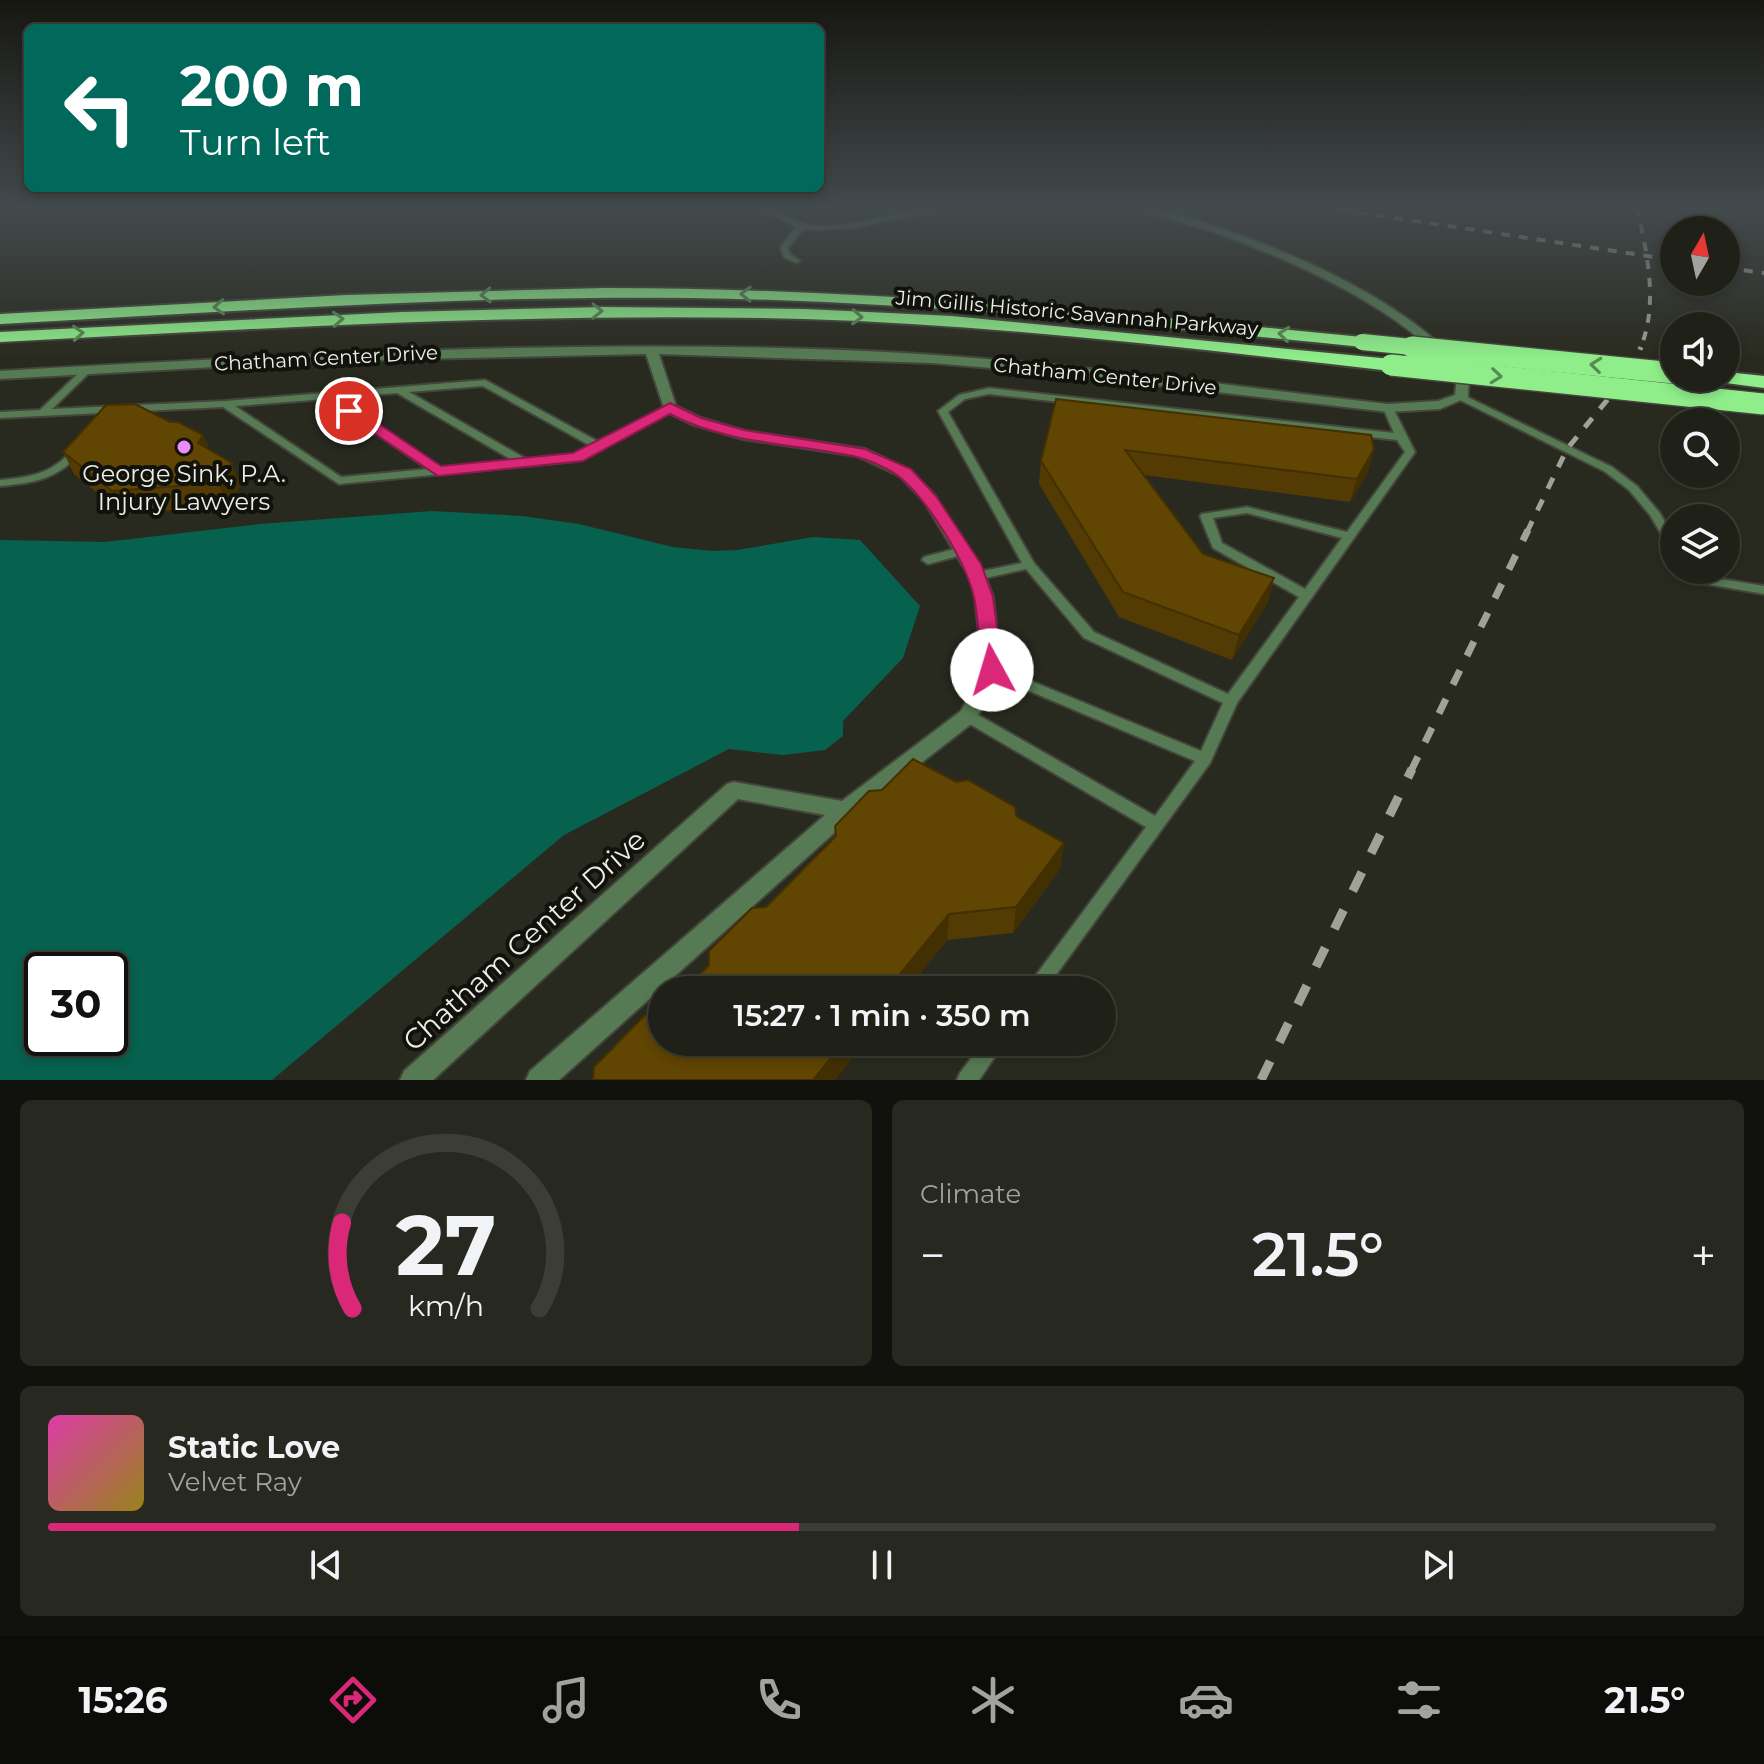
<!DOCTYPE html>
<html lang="en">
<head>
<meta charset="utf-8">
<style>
	body { margin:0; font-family:Montserrat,sans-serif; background:#272820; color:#f1f3f6; height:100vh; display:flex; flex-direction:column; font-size:30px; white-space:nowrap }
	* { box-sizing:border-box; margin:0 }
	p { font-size:26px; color:#a1a3a1 }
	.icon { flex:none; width:44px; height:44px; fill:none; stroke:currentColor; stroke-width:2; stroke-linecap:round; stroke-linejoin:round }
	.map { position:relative; height:1080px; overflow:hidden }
	.panel { display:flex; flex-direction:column; gap:20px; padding:20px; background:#11120d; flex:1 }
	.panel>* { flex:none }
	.guide { position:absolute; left:24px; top:24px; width:800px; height:168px; border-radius:12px; box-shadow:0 4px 12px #0003,0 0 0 2px #3c3e36; background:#00695c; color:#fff; overflow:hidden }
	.needle { width:52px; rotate:9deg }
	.buttons { position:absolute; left:1660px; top:216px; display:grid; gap:16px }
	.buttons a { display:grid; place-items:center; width:80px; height:80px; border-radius:50%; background:#1f2017; box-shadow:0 4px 12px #0003,0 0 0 2px #3c3e36; font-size:40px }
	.speed { position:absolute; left:24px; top:952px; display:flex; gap:16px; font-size:40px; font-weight:700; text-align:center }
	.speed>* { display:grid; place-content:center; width:104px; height:104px; border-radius:50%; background:#1f2017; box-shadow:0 4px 12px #0003,0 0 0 2px #3c3e36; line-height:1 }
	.speed .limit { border:4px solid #111; border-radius:12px; background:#fff; color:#111 }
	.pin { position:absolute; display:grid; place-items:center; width:68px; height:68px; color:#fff; margin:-34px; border:4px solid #fff; border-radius:50%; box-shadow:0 2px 8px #0007 }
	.me { position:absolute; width:88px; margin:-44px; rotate:354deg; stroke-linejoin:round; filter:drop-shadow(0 0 6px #0008) }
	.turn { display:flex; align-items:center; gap:28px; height:168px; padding:0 24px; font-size:36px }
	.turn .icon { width:104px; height:104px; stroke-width:2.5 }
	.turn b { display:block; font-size:56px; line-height:68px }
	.big { font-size:60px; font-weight:600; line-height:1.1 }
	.panel .card { flex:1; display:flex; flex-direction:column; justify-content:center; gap:12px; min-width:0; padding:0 28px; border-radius:12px; background:#272820 }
	.panel .dial { align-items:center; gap:0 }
	.dial svg { height:208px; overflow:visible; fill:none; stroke:#3c3e36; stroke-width:7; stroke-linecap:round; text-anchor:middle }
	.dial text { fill:#f1f3f6; stroke:none }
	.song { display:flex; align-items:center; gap:24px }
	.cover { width:96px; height:96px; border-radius:12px; background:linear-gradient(135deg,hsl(320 70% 55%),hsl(50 70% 35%)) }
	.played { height:8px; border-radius:4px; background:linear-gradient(90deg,#db2777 45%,#3c3e36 45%) }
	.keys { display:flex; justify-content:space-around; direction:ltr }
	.heat { display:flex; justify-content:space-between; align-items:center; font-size:44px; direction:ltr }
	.panel .tiles { flex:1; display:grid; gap:20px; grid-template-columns:1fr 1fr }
	.card:last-child { grid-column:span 2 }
	.trip { position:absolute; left:648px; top:976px; width:468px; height:80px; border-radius:40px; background:#1f2017; box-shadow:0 4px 12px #0003,0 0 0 2px #3c3e36; font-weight:600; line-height:80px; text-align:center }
	.menu { display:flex; height:128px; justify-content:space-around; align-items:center; background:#0c0d09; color:#a1a3a1 }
	.menu .icon { width:56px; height:56px }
	.menu .active { color:#db2777 }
	.menu b { font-size:36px; color:#f1f3f6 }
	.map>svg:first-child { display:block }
	.water { fill:#06614e; fill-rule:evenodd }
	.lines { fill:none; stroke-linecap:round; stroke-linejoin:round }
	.lane-casing { stroke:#44453b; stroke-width:4 }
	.street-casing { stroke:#44453b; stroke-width:4 }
	.highway-casing { stroke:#44453b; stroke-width:4 }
	.lane { fill:#567b54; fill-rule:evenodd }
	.street { fill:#567b54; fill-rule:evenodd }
	.highway { fill:#8fee8a; fill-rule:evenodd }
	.rail-far3 { stroke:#a0a198; stroke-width:4; stroke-dasharray:9 9; stroke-linecap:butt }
	.rail-far2 { stroke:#a0a198; stroke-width:5; stroke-dasharray:12 12; stroke-linecap:butt }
	.rail-far1 { stroke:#a0a198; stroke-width:7; stroke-dasharray:16 16; stroke-linecap:butt }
	.rail { stroke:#a0a198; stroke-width:9; stroke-dasharray:21 21; stroke-linecap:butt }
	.highway-bridge-far1-casing { stroke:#44453b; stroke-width:19; stroke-linecap:butt }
	.highway-bridge-casing { stroke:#44453b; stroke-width:24; stroke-linecap:butt }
	.highway-bridge-far1 { stroke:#8fee8a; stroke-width:16 }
	.highway-bridge { stroke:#8fee8a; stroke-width:21 }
	.wall { fill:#533b03 }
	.shaded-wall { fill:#433002 }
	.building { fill:#604503; stroke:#433002; stroke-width:2 }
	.oneway { stroke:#578b52 }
	.route { fill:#db2777; stroke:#8e194d; stroke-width:2 }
	.poi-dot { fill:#ec8cfa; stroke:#12120d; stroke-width:3 }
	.labels { text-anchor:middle; stroke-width:8; stroke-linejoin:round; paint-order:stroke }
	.far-street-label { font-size:20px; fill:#edeee6; stroke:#12120d }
	.poi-label { font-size:24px; fill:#edeee6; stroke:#12120d }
	.near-street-label { font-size:28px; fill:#edeee6; stroke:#12120d }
</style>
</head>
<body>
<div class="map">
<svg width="1764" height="1080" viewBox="0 0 1764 1080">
	<rect width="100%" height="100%" fill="#292a1f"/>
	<path class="water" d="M432,511L522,516L579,524L673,547L712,551L737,550L813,537L860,540L920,606L903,658L843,721V736L825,750L783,755L729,749L564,835L272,1080H0V540L105,542L260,524ZM42,970H110V1038H42Z"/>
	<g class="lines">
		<defs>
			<g id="lane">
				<path d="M757,207C778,207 794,225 816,226C863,228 907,207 953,207L853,228L815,230L803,229L788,248L790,254L800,261L796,263L784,257L780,248L796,227Z"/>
				<path d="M87,367L92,370L90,372L52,409L225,401L485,380L599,442L666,406L670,405L675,408L577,461L339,484L223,407L0,418V412L40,410L84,368ZM483,386L591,446L575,455L528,460L409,392ZM397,393L514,461L441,468L338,398ZM326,399L428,469L341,477L235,406Z"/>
				<path d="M989,388L1394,433L1383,408L1388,405L1393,408L1415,452L1237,703L1210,763L1045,990H1025L1146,827L963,720L961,716L963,712L968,711L973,712L1155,816L1195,761L987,673L985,670L987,667H997L1201,751L1223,703L1084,638L1026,569L977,580L973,579L971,576L973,573L1022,563L938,411L959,395ZM989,394L1397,440L1405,452L1347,532L1247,507L1202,514L1200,516L1213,548L1299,597L1228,694L1094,632L1034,563L948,412L965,399ZM1247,513L1342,538L1305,589L1222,543L1213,518Z"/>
				<polygon points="1461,394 1612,467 1637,486 1659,512 1674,536 1674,550 1670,549 1650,515 1629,490 1604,471 1458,399 1458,395"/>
				<path d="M77,447L81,448L82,450C60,479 34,483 0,486V480C20,478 41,476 57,464C65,459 70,451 77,447Z"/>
				<polygon points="962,547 966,548 968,551 966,554 928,564 922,560 924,557"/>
				<polygon points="1682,570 1694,570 1697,575 1764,586 1764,594 1689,581"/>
				<polygon points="983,1042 1005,1042 979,1080 957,1080 960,1073"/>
			</g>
			<path id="street" d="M1141,207H1156C1254,236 1407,293 1469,376L1468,397L1440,409L1388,412L1062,374L932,363L659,354L676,406L701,418L745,431L865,449L910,470L935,496L985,576L993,597L1001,670L975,721L853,816L559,1080H526L530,1071L825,815L738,799L433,1080H400L404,1071L727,784L734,782L842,801L961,711L983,670L975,597L969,576L924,501L900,476L857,456L743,439L691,424L665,411L646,354L325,361L0,379V371C289,355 578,338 866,351C1041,359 1214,384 1388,404L1438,401L1455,395L1457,376C1405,311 1299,263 1222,235C1196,225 1164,220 1141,207Z"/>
			<g id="highway">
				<path d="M605,288C859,288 1110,312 1362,337L1371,342L1362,347C1139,325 916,301 692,298C461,295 230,312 0,324V314L346,295Z"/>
				<path d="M603,307L805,309L952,316L1391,359L1400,365L1391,371C1196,349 1001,325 805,319C536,312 268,328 0,342V332L402,312Z"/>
				<polygon points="1726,372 1764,376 1764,388 1718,382 1715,378 1726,378"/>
			</g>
		</defs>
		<use href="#lane" class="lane-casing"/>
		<use href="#street" class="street-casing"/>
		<use href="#highway" class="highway-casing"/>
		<use href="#lane" class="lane"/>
		<use href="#street" class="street"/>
		<use href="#highway" class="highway"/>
		<g class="rail-far3">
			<polyline points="1323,207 1674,260"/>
			<path d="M1637,207C1647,253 1659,305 1640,349"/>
			<polyline points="1726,268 1764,273"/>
		</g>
		<polyline class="rail-far2" points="1527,532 1567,449 1631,371 1641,347"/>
		<polyline class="rail-far1" points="1411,771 1528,530"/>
		<polyline class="rail" points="1261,1080 1412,769"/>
		<defs>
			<polyline id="highway-bridge-far1" points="1362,342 1432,349"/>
			<g id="highway-bridge">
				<polyline points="1412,347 1674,373"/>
				<polyline points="1391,365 1764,404"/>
			</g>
		</defs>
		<use href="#highway-bridge-far1" class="highway-bridge-far1-casing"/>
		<use href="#highway-bridge" class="highway-bridge-casing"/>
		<use href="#highway-bridge-far1" class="highway-bridge-far1"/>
		<use href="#highway-bridge" class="highway-bridge"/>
	</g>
	<g class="wall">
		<polygon points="1056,399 1368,472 1350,502 1144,475 1203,554 1274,578 1268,602 1232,660 1119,617 1039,484 1041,461"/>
		<polygon points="170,422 203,435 209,449 241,485 228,506 123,514 74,474 63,452"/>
		<polygon points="956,782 1064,843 1060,869 1013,933 947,940 907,990 684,990 835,837 835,826"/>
	</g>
	<g class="shaded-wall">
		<polygon points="203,435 212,457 198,443"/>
		<polygon points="1374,449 1368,472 1350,502 1357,479"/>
		<polygon points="232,463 241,485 228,506 218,483"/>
		<polygon points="1274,578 1268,602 1232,660 1239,635"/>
		<polygon points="1064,843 1060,869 1013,933 1016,907"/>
		<polygon points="949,914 947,940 907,990 887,990"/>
		<polygon points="844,1042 866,1042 835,1080 813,1080"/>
	</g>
	<g class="building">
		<polygon points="1056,399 1371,435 1374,449 1357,479 1125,450 1203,554 1274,578 1239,635 1123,592 1041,461"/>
		<polygon points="135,404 170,422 178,422 203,435 198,443 232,463 218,483 112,491 63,452 106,405"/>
		<polygon points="913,759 956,782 968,780 1015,807 1016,816 1064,843 1016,907 949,914 887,990 684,990 709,965 709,951 752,908 766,907 836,836 835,826 869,791 882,790"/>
		<polygon points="662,1012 662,1042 844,1042 813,1080 593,1080 594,1067 645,1015"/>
	</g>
	<defs><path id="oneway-chevron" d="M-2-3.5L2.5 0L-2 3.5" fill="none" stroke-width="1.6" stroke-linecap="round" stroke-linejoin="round" transform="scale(2)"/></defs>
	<g class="oneway">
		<use href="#oneway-chevron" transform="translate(746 294) rotate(-179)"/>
		<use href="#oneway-chevron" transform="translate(486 295) rotate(178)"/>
		<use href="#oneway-chevron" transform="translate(219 307) rotate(177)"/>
		<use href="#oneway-chevron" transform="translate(597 311)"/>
		<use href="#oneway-chevron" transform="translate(857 317) rotate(3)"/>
		<use href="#oneway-chevron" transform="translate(338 319) rotate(-3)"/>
		<use href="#oneway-chevron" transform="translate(78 333) rotate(-3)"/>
		<use href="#oneway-chevron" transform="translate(1284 334) rotate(-174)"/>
		<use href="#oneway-chevron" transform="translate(1596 365) rotate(-174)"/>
		<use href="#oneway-chevron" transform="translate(1496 376) rotate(6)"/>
	</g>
	<linearGradient id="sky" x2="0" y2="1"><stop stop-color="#171711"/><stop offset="0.58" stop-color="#434a4d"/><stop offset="1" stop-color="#434a4d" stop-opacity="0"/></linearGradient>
	<rect width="1764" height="359" fill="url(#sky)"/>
	<path class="route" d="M670,403L701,418L744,430L865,449L911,469L936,496L981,564L993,597L1003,670L999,675H985L981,670C979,646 979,621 974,597C965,560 930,504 902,479C891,469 867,459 853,456C791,443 727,444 670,414L583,461L438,476L341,411L349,406L354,407L441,466L573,453Z"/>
	<circle class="poi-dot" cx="184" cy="447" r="8"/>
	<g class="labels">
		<g class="far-street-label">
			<text transform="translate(1077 313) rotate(5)" y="7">Jim Gillis Historic Savannah Parkway</text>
			<text transform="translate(326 358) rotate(-3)" y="7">Chatham Center Drive</text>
			<text transform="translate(1105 376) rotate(6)" y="7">Chatham Center Drive</text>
		</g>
		<g class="poi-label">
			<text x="184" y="482">George Sink, P.A.<tspan x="184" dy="28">Injury Lawyers</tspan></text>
		</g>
		<g class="near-street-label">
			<text transform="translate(524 940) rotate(-42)" y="10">Chatham Center Drive</text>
		</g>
	</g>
</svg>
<div class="buttons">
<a><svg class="needle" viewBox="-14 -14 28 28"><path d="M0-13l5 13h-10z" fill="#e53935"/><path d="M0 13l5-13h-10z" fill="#a1a3a1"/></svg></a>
<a><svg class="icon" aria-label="sound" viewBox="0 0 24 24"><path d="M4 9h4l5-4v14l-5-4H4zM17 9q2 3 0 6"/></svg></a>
<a><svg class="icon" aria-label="search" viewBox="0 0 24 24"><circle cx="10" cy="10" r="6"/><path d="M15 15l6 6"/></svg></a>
<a><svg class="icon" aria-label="layers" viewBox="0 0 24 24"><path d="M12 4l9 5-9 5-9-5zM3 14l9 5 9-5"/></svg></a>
</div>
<div class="speed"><div class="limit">30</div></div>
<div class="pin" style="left:349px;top:411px;background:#d93025"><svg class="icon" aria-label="arrive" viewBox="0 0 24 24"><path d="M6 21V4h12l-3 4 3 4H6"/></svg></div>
<svg class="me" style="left:992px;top:670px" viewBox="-20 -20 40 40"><circle r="19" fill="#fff"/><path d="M0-13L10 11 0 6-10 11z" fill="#db2777"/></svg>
<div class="trip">15:27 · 1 min · 350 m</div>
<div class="guide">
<div class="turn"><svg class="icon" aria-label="left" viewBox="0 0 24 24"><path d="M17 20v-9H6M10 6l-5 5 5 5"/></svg><div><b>200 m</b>Turn left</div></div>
</div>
</div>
<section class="panel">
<div class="tiles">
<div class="card dial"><svg viewBox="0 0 100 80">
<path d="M14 69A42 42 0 1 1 86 69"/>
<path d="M14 69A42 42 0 0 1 10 36" stroke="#db2777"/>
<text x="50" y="56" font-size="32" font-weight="700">27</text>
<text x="50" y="72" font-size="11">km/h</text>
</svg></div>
<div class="card"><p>Climate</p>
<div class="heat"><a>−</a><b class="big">21.5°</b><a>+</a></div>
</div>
<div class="card">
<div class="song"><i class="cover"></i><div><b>Static Love</b><p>Velvet Ray</p></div></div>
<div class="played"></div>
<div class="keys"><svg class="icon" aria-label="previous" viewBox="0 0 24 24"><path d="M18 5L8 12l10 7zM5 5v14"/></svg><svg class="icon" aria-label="pause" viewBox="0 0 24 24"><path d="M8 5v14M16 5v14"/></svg><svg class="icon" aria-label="next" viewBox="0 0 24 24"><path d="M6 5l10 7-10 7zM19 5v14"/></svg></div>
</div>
</div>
</section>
<nav class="menu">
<b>15:26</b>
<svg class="icon active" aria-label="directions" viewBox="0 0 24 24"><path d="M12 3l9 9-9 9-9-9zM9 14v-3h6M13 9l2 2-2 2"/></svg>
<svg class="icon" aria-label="music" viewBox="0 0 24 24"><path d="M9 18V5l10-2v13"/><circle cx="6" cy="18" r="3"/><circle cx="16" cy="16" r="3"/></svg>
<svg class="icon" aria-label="phone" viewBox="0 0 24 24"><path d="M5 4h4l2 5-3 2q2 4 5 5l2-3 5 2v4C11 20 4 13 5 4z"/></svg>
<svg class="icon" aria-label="climate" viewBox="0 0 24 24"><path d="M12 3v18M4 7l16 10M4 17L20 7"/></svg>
<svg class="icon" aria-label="car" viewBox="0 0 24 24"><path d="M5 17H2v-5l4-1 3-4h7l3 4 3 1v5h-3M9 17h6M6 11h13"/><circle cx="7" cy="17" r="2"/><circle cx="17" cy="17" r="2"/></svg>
<svg class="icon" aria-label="filters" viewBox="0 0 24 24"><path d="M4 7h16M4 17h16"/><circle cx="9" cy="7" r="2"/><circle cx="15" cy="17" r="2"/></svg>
<b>21.5°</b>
</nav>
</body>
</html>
